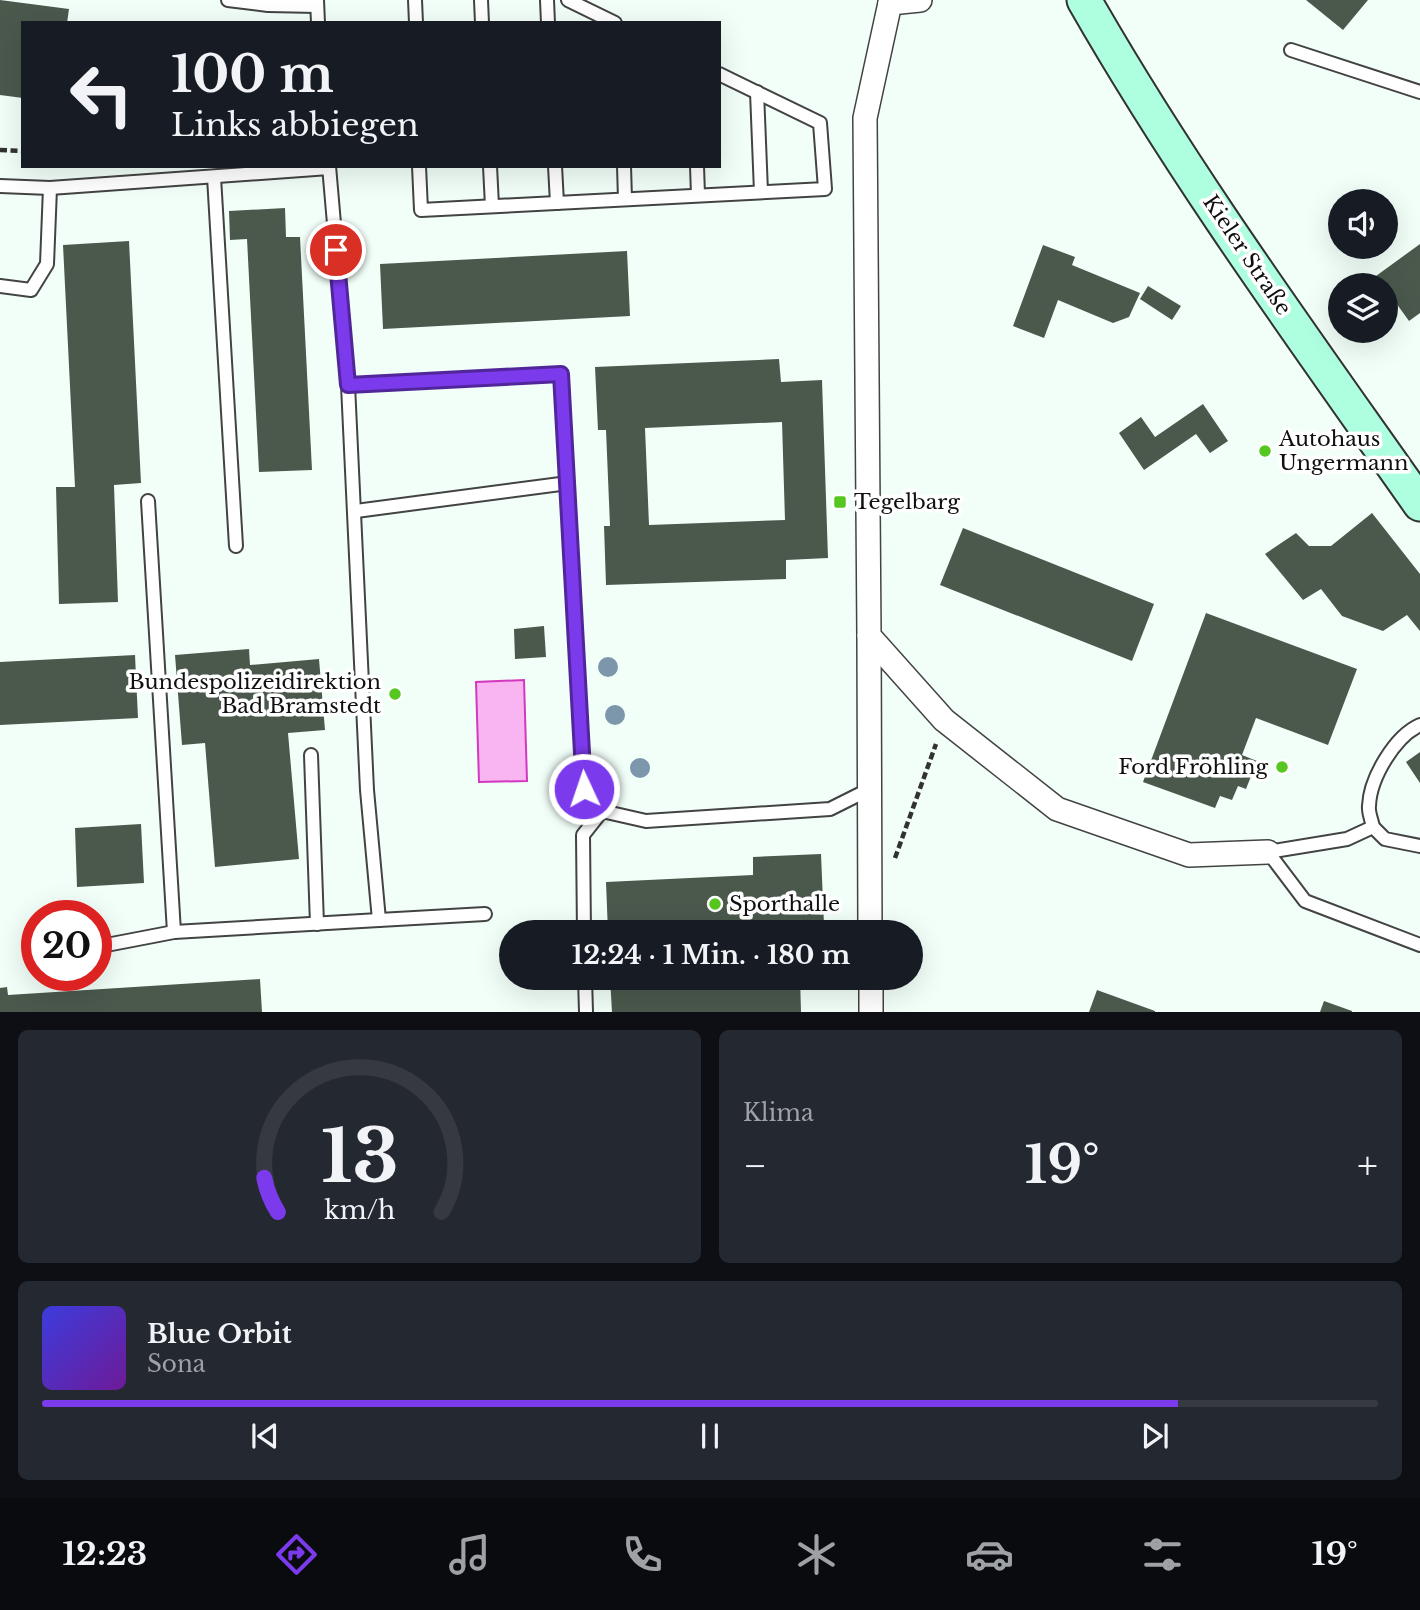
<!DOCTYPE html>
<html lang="de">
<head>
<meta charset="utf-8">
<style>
	body { margin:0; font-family:"Libre Baskerville",serif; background:#242831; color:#f1f3f6; height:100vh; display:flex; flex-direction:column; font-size:26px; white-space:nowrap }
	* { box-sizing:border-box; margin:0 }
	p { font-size:23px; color:#9ea1a6 }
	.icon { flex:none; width:38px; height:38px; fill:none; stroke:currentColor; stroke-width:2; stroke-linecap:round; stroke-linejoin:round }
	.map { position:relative; height:1012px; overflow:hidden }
	.side { display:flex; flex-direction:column; gap:18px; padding:18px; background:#0d0f14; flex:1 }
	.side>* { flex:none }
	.banner { position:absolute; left:21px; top:21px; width:700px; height:147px; border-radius:0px; box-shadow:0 7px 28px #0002; background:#171b24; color:#f1f3f6; overflow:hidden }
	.tools { position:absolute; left:1328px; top:189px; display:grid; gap:14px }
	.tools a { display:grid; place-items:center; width:70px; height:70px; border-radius:50%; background:#171b24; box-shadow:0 7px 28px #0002; font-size:35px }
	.speed { position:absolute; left:21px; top:900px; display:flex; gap:14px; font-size:35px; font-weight:700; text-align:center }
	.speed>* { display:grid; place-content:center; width:91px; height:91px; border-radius:50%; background:#171b24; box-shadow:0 7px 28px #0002; line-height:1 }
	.speed .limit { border:10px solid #d22; background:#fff; color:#111 }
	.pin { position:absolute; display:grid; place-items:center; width:60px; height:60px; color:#fff; margin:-30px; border:4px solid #fff; border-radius:50%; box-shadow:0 2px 7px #0007 }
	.me { position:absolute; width:77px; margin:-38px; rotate:357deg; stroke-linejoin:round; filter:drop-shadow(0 0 5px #0008) }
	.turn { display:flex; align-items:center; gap:24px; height:147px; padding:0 35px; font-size:32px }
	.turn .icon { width:91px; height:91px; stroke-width:2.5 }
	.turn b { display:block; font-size:49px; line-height:60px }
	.big { font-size:52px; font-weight:700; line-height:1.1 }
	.side .widget { flex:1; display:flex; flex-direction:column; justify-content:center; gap:10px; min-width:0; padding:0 24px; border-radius:10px; background:#242831 }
	.side .dial { align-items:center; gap:0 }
	.dial svg { height:182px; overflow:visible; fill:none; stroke:#363941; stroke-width:7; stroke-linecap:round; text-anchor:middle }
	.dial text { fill:#f1f3f6; stroke:none }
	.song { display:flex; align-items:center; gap:21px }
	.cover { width:84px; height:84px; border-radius:10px; background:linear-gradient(135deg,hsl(240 70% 55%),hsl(280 70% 35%)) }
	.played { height:7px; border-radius:4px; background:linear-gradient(90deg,#7c3aed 85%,#363941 85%) }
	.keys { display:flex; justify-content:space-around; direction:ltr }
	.heat { display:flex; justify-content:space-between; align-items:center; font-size:38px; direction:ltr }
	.side .tiles { flex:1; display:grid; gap:18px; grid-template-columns:1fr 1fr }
	.widget:last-child { grid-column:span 2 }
	.trip { position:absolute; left:499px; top:920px; width:424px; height:70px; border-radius:35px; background:#171b24; box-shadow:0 7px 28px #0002; font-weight:700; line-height:70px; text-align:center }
	.tab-bar { display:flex; height:112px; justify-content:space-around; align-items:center; background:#090b0e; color:#9ea1a6 }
	.tab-bar .icon { width:49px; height:49px }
	.tab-bar .selected { color:#7c3aed }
	.tab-bar b { font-size:32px; color:#f1f3f6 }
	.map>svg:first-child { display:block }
	.water { fill:#f9b4f2; stroke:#d338bf; stroke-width:2 }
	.building { fill:#4b594d; fill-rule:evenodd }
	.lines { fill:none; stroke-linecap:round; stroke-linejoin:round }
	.lane-casing { stroke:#434343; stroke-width:16 }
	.street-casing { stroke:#434343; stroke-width:26 }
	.secondary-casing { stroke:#323232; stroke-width:37 }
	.path { stroke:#323232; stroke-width:4.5; stroke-dasharray:7 3.5; stroke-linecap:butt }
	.lane { stroke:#fff; stroke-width:12 }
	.street { stroke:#fff; stroke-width:23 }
	.secondary { stroke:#adffe0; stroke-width:33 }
	.tree { fill:#7c97ab }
	.route-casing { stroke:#51269a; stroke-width:18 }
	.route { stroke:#7c3aed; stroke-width:12 }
	.poi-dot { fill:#55c720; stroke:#fff; stroke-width:2.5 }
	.labels { text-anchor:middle; stroke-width:7; stroke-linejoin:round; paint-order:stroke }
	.street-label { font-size:21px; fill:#101010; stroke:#fff }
	.poi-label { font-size:21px; fill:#101010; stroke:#fff; text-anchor:start }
</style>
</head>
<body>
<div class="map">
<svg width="1420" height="1012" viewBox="0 0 1420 1012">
	<rect width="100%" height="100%" fill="#f2fff9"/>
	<polygon class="water" points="524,680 527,781 479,782 476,682"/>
	<g class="building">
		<polygon points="0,0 69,9 67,23 23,23 23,98 0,95"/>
		<polygon points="1306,0 1368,0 1343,30"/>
		<polygon points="285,208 286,237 300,237 312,470 259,472 247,239 230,240 229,211"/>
		<polygon points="129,241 141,483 114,485 118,602 59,604 56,487 75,487 63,245"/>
		<polygon points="1420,244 1420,313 1409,321 1386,289 1386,285 1383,285 1376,276"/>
		<polygon points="1043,245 1075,257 1072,265 1140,293 1129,317 1113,323 1058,300 1044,338 1013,326"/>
		<polygon points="627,251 630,316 383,329 380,264"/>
		<polygon points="1148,286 1181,306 1172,320 1140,299"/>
		<path d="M779,359L781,382L822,380L828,558L786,560V579L606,585L604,526H610L606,430H598L595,367ZM782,422L785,520L649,525L645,428Z"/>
		<polygon points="1203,404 1228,441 1210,453 1196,434 1144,470 1119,433 1141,417 1155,437"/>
		<polygon points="1372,513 1420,574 1420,631 1407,615 1383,631 1342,616 1321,589 1303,600 1265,554 1296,533 1309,546 1331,546"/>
		<polygon points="963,528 1154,604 1132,661 940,585"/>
		<polygon points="1206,613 1357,669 1328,745 1256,718 1242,755 1257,761 1246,789 1238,786 1232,800 1220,796 1215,808 1143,782"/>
		<polygon points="544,626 546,657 515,659 514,629"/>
		<polygon points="249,649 250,665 319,659 325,730 288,733 299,859 215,867 205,743 182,745 175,655"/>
		<polygon points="135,655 138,718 0,725 0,662"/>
		<polygon points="1420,752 1420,783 1406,762"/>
		<polygon points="141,824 144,883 77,887 75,828"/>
		<polygon points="821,854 824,925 798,926 798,933 608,933 606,882 753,875 753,857"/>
		<polygon points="610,978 800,978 801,1012 612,1012"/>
		<polygon points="260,979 262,1012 0,1012 0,988 7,987 8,995"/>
		<polygon points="1097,990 1155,1011 1155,1012 1089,1012"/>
		<polygon points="1324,1001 1352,1011 1352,1012 1320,1012"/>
	</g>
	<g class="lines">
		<defs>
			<g id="lane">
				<polyline points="228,0 268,5 317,6"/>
				<polyline points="317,0 318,23"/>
				<polyline points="415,0 416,23"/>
				<polyline points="481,0 482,23"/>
				<polyline points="547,0 548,23"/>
				<polyline points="568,0 615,23"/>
				<polyline points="1291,50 1420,92"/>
				<polyline points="757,92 761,192"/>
				<polyline points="329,166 348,385 367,790 379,920 485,914"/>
				<polyline points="419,166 421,210 825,189 820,123 719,74"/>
				<polyline points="490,166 492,206"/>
				<polyline points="555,166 557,203"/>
				<polyline points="624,166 625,199"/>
				<polyline points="697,166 698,195"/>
				<polyline points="214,177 236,546"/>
				<polyline points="0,186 50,188 329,168"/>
				<polyline points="0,286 31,290 47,264 50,188"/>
				<polyline points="348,385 561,374 584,789 602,811 646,821 830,809 870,789"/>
				<polyline points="148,501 174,932"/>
				<polyline points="356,511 568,483"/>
				<polyline points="311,755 317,924"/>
				<path d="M1373,827C1372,821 1368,812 1369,806C1370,778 1395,736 1420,725"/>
				<polyline points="1420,846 1385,839 1373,827 1347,839 1268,852 1305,901 1420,945"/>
				<polyline points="584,933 583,835 602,811"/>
				<polyline points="96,947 174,932 379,920"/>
				<polyline points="585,978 586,1012"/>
			</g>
			<g id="street">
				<polyline points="890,3 865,118 869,636 944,720 1057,809 1189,855 1268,852"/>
				<polyline points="890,3 920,0"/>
				<polyline points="869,636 870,933"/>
				<polyline points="871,978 871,1012"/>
			</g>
			<path id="secondary" d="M1084,0C1184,175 1304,339 1420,504"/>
		</defs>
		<use href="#lane" class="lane-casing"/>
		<use href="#street" class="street-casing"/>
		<use href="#secondary" class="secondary-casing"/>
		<g class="path">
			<polyline points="0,150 23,151"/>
			<polyline points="895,858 936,744"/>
		</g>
		<use href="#lane" class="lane"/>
		<use href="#street" class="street"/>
		<use href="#secondary" class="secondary"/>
	</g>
	<g class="tree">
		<circle cx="608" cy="667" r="10"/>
		<circle cx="615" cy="715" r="10"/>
		<circle cx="640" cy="768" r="10"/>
	</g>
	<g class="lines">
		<defs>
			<polyline id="route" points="336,250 348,385 561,374 584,789"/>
		</defs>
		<use href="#route" class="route-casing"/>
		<use href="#route" class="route"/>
	</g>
	<g class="poi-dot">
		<circle cx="1265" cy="451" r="7"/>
		<rect x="833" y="495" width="14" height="14" rx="3.5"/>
		<circle cx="395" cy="694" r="7"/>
		<circle cx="1282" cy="767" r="7"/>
		<circle cx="715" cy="904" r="7"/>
	</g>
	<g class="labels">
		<g class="street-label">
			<text transform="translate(1247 255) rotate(56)" y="7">Kieler Straße</text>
		</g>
		<g class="poi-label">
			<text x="1279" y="446">Autohaus<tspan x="1279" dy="24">Ungermann</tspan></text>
			<text x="854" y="509">Tegelbarg</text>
			<text x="381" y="689" text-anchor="end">Bundespolizeidirektion<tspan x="381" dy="24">Bad Bramstedt</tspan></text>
			<text x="1268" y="774" text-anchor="end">Ford Fröhling</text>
			<text x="729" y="911">Sporthalle</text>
		</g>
	</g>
</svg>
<div class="tools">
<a><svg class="icon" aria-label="sound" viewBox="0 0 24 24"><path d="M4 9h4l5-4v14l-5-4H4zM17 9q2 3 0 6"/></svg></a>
<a><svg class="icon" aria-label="layers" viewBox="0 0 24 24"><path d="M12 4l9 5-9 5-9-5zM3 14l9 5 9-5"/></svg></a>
</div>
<div class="speed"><div class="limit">20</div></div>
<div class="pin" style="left:336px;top:250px;background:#d93025"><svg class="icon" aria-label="arrive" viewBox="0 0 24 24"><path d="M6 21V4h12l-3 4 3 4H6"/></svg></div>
<svg class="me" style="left:584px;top:789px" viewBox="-20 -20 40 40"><circle r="17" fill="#7c3aed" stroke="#fff" stroke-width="3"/><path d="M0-11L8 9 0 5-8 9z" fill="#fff"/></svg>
<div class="trip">12:24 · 1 Min. · 180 m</div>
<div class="banner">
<div class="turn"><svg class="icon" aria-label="left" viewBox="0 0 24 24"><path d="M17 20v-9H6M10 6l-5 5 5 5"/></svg><div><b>100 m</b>Links abbiegen</div></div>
</div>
</div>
<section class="side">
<div class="tiles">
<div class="widget dial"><svg viewBox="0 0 100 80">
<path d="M14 69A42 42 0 1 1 86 69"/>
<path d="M14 69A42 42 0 0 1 8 54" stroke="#7c3aed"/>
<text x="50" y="56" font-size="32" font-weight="700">13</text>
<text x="50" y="72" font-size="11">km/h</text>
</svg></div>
<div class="widget"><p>Klima</p>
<div class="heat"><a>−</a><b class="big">19°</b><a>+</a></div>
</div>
<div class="widget">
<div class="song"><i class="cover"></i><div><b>Blue Orbit</b><p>Sona</p></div></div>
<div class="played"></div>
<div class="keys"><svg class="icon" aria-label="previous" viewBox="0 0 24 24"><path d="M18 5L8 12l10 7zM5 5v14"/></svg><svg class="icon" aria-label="pause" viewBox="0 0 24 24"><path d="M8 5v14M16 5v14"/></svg><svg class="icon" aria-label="next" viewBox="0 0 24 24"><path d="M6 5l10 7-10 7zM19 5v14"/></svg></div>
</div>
</div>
</section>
<nav class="tab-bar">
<b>12:23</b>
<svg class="icon selected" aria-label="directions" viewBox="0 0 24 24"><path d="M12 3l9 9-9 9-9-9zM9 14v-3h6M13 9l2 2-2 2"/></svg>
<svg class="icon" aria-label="music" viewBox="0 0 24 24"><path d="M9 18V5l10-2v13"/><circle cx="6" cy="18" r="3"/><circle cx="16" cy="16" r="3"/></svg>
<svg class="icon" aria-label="phone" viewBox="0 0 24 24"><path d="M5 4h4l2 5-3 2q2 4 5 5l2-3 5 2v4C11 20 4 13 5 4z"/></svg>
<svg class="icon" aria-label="climate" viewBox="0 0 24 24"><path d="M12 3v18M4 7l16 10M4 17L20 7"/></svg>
<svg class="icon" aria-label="car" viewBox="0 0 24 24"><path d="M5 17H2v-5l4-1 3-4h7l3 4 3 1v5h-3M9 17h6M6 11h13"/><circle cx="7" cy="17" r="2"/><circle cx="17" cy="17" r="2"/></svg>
<svg class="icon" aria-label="filters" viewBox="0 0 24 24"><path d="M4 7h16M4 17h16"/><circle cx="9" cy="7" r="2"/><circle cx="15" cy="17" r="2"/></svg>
<b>19°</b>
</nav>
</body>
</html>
